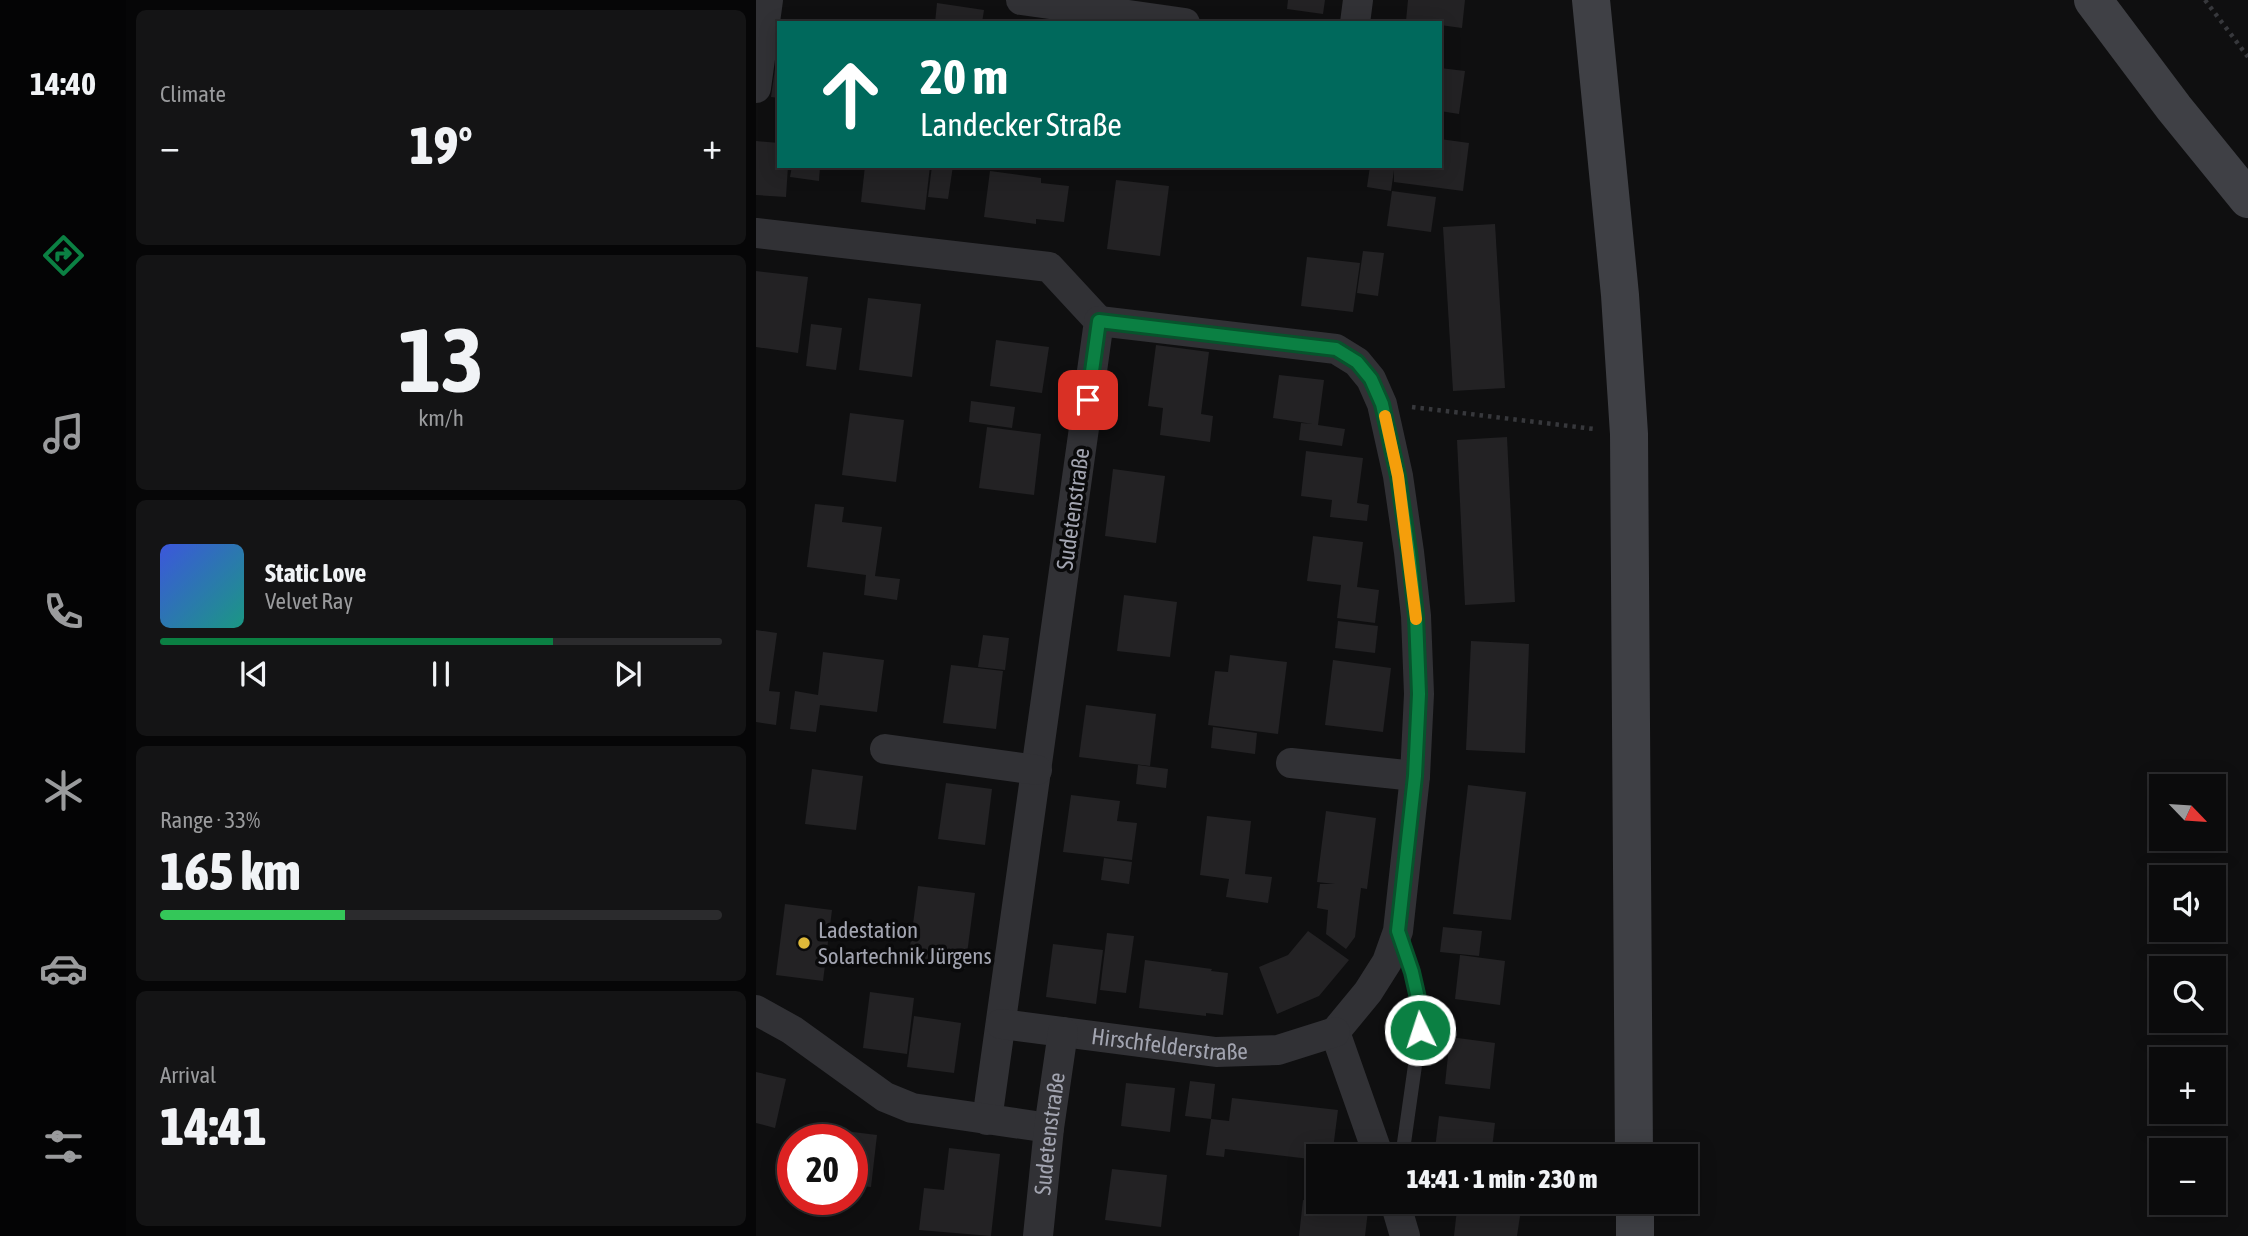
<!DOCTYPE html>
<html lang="en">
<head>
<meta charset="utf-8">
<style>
	body { margin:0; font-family:"Asap Condensed",sans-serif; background:#141415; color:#f1f3f6; height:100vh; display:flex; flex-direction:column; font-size:26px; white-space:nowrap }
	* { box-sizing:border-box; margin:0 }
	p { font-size:23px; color:#9a9b9d }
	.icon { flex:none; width:38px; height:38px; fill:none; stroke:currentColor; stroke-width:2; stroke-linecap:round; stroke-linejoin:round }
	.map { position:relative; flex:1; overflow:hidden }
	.drawer { display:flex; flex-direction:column; gap:10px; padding:10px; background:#060607; width:630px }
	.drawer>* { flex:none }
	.top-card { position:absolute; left:21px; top:21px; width:665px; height:147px; border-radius:0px; box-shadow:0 4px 18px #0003,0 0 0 2px #2b2b2d; background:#00695c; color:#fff; overflow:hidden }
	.needle { width:46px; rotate:115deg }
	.tools { position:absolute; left:1393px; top:774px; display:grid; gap:14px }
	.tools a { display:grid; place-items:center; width:77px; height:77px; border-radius:0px; background:#0b0b0c; box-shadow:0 4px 18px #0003,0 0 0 2px #2b2b2d; font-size:35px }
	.speed { position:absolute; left:21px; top:1124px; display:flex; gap:14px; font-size:35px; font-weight:700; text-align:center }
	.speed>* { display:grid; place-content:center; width:91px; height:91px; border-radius:50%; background:#0b0b0c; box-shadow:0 4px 18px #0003,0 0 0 2px #2b2b2d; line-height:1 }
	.speed .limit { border:10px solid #d22; background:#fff; color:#111 }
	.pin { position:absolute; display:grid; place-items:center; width:60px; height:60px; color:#fff; margin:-30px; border-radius:14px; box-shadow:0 4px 10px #0006 }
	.me { position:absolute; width:77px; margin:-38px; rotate:356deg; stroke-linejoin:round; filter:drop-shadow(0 0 5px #0008) }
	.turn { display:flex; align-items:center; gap:24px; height:147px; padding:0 28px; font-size:32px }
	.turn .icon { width:91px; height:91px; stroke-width:2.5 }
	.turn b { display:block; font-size:49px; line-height:60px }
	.big { font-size:52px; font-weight:800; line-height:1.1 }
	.drawer .tile { flex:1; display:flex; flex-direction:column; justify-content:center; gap:10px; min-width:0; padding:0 24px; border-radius:10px; background:#141415 }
	.drawer .dial { align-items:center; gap:0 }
	.dial b { font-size:91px; line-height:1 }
	.song { display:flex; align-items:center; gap:21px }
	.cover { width:84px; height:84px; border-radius:10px; background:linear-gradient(135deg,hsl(230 70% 55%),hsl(170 70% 35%)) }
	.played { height:7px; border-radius:4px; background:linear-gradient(90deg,#0b8043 70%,#2b2b2d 70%) }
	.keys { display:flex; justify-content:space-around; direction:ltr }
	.heat { display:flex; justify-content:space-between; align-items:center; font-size:38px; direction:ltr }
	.charge { height:10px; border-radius:5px; background:linear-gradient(90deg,#34c759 33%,#2b2b2d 0) }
	.trip { position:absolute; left:550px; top:1144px; width:392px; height:70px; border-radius:0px; background:#0b0b0c; box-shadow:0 4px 18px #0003,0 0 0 2px #2b2b2d; font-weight:800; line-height:70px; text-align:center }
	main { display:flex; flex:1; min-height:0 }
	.dock { display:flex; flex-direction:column; width:126px; justify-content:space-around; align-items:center; background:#040405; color:#9a9b9d }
	.dock .icon { width:49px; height:49px }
	.dock .selected { color:#0b8043 }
	.dock b { font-size:32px; color:#f1f3f6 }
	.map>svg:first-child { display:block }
	.building { fill:#232224 }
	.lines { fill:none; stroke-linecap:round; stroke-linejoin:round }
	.path { stroke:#37383c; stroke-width:4.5; stroke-dasharray:3.5 5; stroke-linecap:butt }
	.lane { stroke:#313135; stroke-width:14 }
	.street { stroke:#313135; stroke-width:30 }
	.secondary { stroke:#3f4045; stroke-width:38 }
	.route-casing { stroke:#07532c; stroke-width:18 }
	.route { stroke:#0b8043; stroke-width:12 }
	.slow { stroke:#f59e0b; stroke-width:12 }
	.poi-dot { fill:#dfb939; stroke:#0a0a0b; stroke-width:2.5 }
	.labels { text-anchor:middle; stroke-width:7; stroke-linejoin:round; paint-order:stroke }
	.street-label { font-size:23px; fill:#a2a4b0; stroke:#0a0a0b }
	.poi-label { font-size:23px; fill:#a2a4b0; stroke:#0a0a0b; text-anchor:start }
</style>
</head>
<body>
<main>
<nav class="dock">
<b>14:40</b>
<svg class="icon selected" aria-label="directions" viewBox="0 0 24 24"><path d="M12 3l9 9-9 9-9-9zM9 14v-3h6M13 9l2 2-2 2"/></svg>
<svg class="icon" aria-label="music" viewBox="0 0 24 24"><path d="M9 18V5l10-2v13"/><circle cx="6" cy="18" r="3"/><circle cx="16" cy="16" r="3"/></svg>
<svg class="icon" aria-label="phone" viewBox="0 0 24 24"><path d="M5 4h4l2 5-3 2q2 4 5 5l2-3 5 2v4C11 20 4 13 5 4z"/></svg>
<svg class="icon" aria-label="climate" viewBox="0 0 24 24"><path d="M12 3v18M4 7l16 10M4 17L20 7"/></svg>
<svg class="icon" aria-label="car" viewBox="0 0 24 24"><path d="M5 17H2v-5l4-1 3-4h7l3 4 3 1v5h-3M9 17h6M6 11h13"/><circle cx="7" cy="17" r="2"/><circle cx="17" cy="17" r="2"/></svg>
<svg class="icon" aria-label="filters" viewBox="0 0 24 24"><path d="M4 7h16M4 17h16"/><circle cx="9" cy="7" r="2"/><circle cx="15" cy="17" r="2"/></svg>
</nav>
<section class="drawer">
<div class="tile"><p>Climate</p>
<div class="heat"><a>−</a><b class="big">19°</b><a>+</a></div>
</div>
<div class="tile dial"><b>13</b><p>km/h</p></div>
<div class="tile">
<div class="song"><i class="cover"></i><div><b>Static Love</b><p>Velvet Ray</p></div></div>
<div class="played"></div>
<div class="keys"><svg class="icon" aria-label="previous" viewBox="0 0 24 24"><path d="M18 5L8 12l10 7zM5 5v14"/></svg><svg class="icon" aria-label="pause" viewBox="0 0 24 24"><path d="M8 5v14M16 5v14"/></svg><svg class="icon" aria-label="next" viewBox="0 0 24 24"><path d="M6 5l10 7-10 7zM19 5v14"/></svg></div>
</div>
<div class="tile"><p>Range · 33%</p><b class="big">165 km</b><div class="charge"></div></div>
<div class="tile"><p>Arrival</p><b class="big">14:41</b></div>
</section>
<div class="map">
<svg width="1492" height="1236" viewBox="0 0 1492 1236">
	<rect width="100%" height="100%" fill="#0f0f10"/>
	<g class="building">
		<polygon points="532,0 569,0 567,14 531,9"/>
		<polygon points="652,0 709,0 706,28 684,25 684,23 650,21"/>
		<polygon points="181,3 228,10 226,23 179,23"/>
		<polygon points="21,55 23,55 23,98 15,97"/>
		<polygon points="684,68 709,71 703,114 684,111"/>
		<polygon points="684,139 713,143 707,191 638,182 638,170 635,191 611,187 614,166 684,166"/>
		<polygon points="0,141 23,143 23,166 32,166 30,197 0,195"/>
		<polygon points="36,166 64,166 63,181 34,177"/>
		<polygon points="109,166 174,166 169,210 105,202"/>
		<polygon points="176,166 197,166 192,199 172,197"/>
		<polygon points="234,171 285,178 285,183 313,186 308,222 280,219 280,224 228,217"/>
		<polygon points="360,180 413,186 404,256 351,249"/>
		<polygon points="636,191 680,197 675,232 631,226"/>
		<polygon points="739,224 749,388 697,391 687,227"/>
		<polygon points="607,251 628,253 622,296 601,293"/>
		<polygon points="551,257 604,263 597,312 545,306"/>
		<polygon points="0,271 52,277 42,353 0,347"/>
		<polygon points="112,298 165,304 156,377 103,370"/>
		<polygon points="55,324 86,328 80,370 50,366"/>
		<polygon points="240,340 293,347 286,393 234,386"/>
		<polygon points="400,345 453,352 445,414 457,416 454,442 404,435 407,408 392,406"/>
		<polygon points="523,375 568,380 562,425 589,429 586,446 543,440 545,423 557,424 517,418"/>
		<polygon points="215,401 259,407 256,428 213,422"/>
		<polygon points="94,413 148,420 140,482 86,475"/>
		<polygon points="231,427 285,434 278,495 223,488"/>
		<polygon points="751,437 759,602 709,605 701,440"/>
		<polygon points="550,451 607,458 601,503 613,505 611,521 574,517 576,500 545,496"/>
		<polygon points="357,469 409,476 400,543 349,536"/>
		<polygon points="59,504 88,507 86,522 126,527 119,576 144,579 141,600 108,595 110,575 51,567"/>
		<polygon points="557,536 607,542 601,587 623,590 619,623 581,618 585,585 551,581"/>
		<polygon points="368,595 421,602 414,657 361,651"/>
		<polygon points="582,621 622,626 619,653 579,648"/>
		<polygon points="0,630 21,633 13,691 24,692 20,725 0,722"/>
		<polygon points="227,635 253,638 249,670 222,667"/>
		<polygon points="715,641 773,644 769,753 710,750"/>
		<polygon points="67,652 128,660 121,712 64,705 60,732 34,729 39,691 62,695"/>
		<polygon points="474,655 531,662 522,734 452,725 459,671 472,672"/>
		<polygon points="577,660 635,668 627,732 569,725"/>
		<polygon points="195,665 247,671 240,729 187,723"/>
		<polygon points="330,705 400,714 394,766 323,757"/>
		<polygon points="457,727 501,733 499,754 455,748"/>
		<polygon points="382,765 412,769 410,788 380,784"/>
		<polygon points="56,769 107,776 100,830 49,824"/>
		<polygon points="190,783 236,789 229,845 182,839"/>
		<polygon points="712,785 770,792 755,920 697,914"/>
		<polygon points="315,795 364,801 361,821 381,823 376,860 307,852"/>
		<polygon points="570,811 620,818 611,889 605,888 599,937 590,949 570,934 572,910 561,908 564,884 579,884 561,882"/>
		<polygon points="451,816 495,821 489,874 516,877 512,903 470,897 473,879 444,875"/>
		<polygon points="348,858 376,862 373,884 345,880"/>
		<polygon points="162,886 219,893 209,969 152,962"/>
		<polygon points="29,904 76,910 67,981 20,975"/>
		<polygon points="687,927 726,931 723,956 684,952"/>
		<polygon points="552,931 593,960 563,996 521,1014 503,967 532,955"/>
		<polygon points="351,933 378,936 370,993 344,990"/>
		<polygon points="297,944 347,950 340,1004 290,997"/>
		<polygon points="704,955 749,961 744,1005 699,999"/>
		<polygon points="389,960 456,969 455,971 472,973 467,1015 450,1013 450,1016 383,1008"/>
		<polygon points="114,992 158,998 151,1054 107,1048"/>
		<polygon points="158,1016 205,1023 198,1073 151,1067"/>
		<polygon points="694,1037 739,1043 734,1089 689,1084"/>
		<polygon points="0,1072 30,1079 19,1128 0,1123"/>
		<polygon points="434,1081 459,1084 455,1119 473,1121 476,1098 582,1110 576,1157 562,1157 562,1160 469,1149 468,1157 450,1155 455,1119 429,1116"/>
		<polygon points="370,1083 419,1088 414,1132 365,1126"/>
		<polygon points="683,1116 739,1123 735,1157 678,1157"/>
		<polygon points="73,1129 121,1135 115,1187 96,1185 96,1139 72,1139"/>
		<polygon points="193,1148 244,1154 235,1236 163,1230 168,1188 188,1190"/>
		<polygon points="356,1169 411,1175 405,1227 349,1220"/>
		<polygon points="547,1200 562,1202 613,1202 609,1236 543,1236"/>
		<polygon points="701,1209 764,1216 761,1236 698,1236"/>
	</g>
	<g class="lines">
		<g class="path">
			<polyline points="1449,0 1492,57"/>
			<polyline points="656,407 838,429"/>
		</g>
		<polyline class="lane" points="643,935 656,972 664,1007 664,1030 646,1157"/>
		<g class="street">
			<polyline points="265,0 429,23"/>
			<polyline points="599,23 602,0"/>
			<polyline points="0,88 12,0"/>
			<polyline points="0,233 293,267 343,321 231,1120"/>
			<polyline points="343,321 580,349 601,362 615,379 626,404 642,476 653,552 660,616 663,694 659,776 642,931 631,962 612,992 579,1032 623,1157"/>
			<polyline points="129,749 281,770"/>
			<polyline points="535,763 659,776"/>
			<polyline points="0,1010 36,1030 129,1097 156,1108 293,1128"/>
			<path id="s1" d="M245,1024L460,1052L522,1050L579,1032"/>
			<polyline points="639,1202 649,1236"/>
			<path id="s2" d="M282,1236L293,1128L307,1032"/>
		</g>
		<g class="secondary">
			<polyline points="835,0 864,295 873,434 878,1157"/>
			<polyline points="1337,0 1418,108 1492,199"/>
			<polyline points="879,1202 879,1236"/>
		</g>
	</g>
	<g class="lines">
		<defs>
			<polyline id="route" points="332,400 343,321 580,349 601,362 615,379 626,404 642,476 653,552 660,616 663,694 659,776 642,931 656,972 664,1007 664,1030"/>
		</defs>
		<use href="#route" class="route-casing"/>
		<use href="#route" class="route"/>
		<polyline class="slow" points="629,416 642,476 660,619"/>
	</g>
	<circle class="poi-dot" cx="48" cy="943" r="7"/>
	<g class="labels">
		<g class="street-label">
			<text transform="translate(317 509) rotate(-82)" y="8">Sudetenstraße</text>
			<text dy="8" stroke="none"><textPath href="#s1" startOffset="170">Hirschfelderstraße</textPath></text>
			<text dy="8" stroke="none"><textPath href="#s2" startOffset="103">Sudetenstraße</textPath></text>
		</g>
		<g class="poi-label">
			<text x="62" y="938">Ladestation<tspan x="62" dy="26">Solartechnik Jürgens</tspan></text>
		</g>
	</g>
</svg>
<div class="tools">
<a><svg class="needle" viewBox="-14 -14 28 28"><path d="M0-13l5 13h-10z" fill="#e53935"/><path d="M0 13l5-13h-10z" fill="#9a9b9d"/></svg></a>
<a><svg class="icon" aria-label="sound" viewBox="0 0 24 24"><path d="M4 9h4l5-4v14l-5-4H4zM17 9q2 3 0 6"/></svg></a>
<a><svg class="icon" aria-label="search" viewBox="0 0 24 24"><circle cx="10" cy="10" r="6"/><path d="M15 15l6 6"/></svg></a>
<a>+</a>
<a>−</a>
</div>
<div class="speed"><div class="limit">20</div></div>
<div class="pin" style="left:332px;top:400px;background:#d93025"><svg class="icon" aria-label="arrive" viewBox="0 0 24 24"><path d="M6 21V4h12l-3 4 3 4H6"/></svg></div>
<svg class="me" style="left:664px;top:1030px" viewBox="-20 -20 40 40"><circle r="17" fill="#0b8043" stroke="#fff" stroke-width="3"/><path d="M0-11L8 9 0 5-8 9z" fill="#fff"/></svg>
<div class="trip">14:41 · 1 min · 230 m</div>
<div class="top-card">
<div class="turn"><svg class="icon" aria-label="ahead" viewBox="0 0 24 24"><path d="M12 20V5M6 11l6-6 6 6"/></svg><div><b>20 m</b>Landecker Straße</div></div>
</div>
</div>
</main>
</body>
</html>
